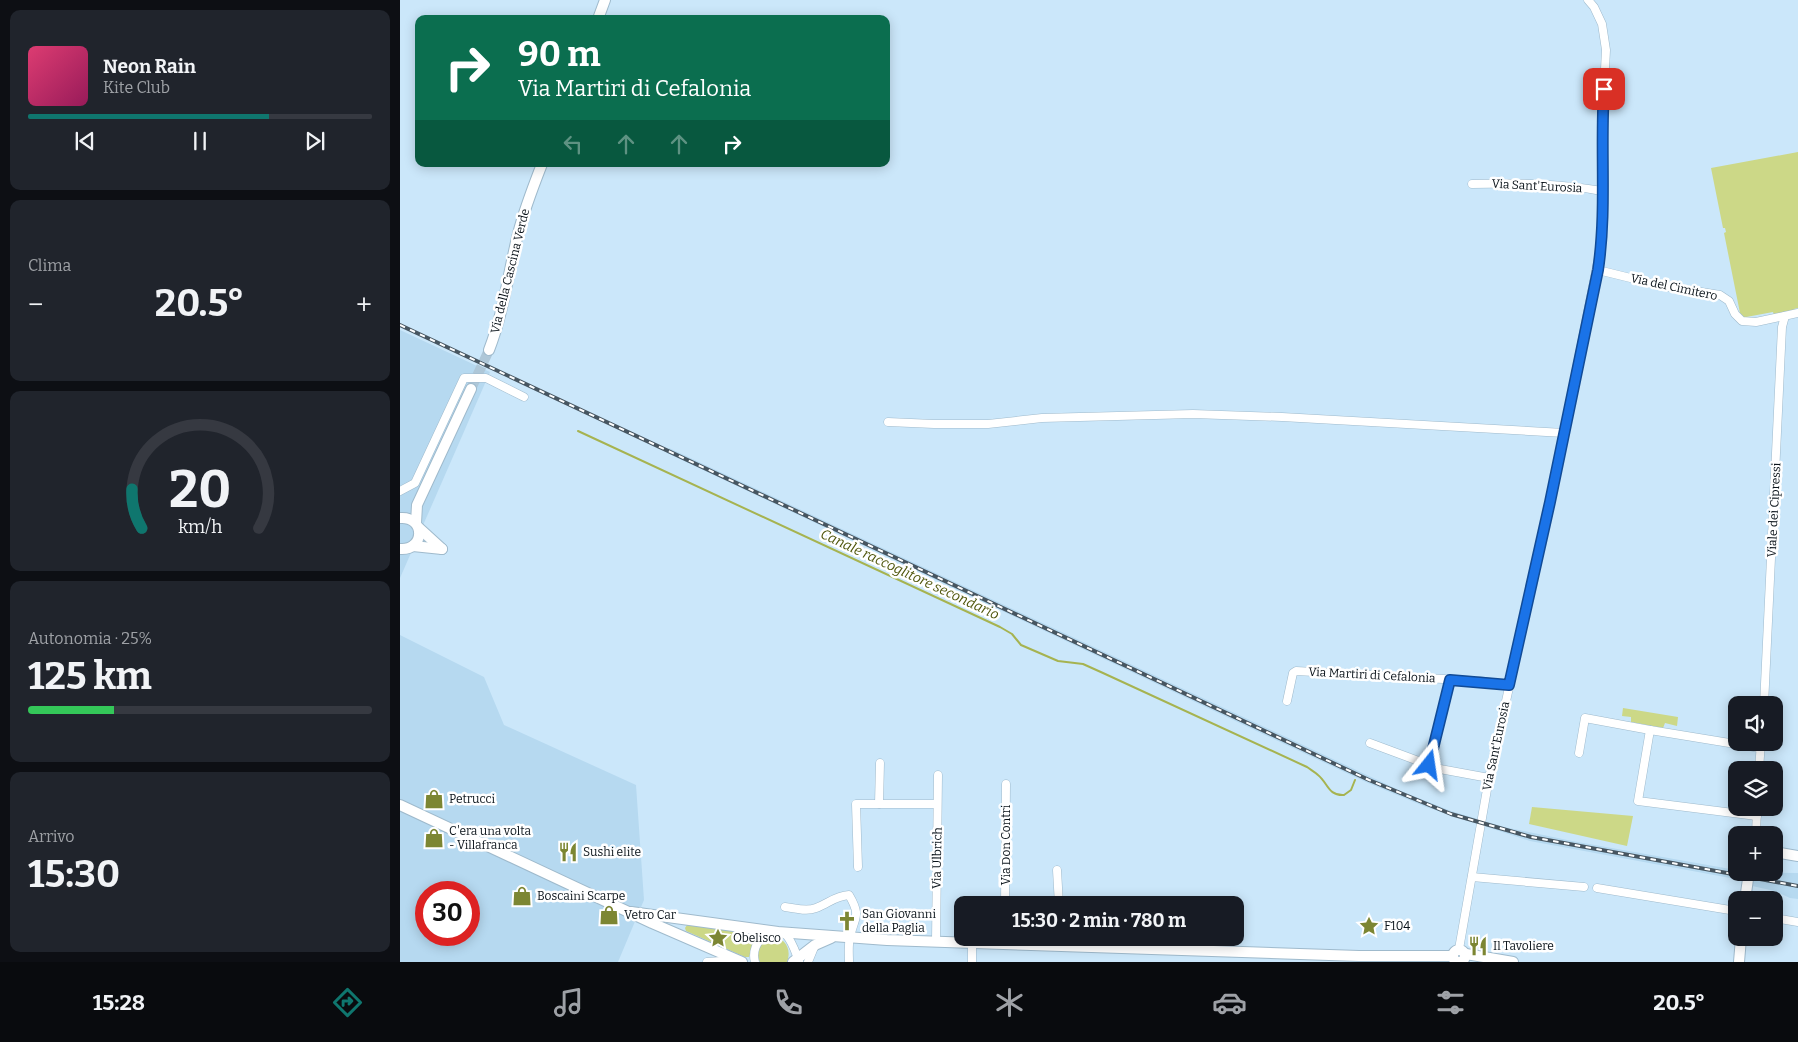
<!DOCTYPE html>
<html lang="it">
<head>
<meta charset="utf-8">
<style>
	body { margin:0; font-family:Bitter,serif; background:#20242c; color:#f1f3f6; height:100vh; display:flex; flex-direction:column; font-size:19px; white-space:nowrap }
	* { box-sizing:border-box; margin:0 }
	p { font-size:16px; color:#9ea1a6 }
	.icon { flex:none; width:28px; height:28px; fill:none; stroke:currentColor; stroke-width:2; stroke-linecap:round; stroke-linejoin:round }
	.map { position:relative; flex:1; overflow:hidden }
	.side { display:flex; flex-direction:column; gap:10px; padding:10px; background:#0d0f14; width:400px }
	.side>* { flex:none }
	.hud { position:absolute; left:15px; top:15px; width:475px; height:152px; border-radius:10px; box-shadow:0 2px 12px #0003; background:#0b6e4f; color:#fff; overflow:hidden }
	.tools { position:absolute; left:1328px; top:696px; display:grid; gap:10px }
	.tools a { display:grid; place-items:center; width:55px; height:55px; border-radius:10px; background:#171b24; box-shadow:0 2px 12px #0003; font-size:25px }
	.speed { position:absolute; left:15px; top:881px; display:flex; gap:10px; font-size:25px; font-weight:700; text-align:center }
	.speed>* { display:grid; place-content:center; width:65px; height:65px; border-radius:50%; background:#171b24; box-shadow:0 2px 12px #0003; line-height:1 }
	.speed .limit { border:8px solid #d22; background:#fff; color:#111 }
	.pin { position:absolute; display:grid; place-items:center; width:42px; height:42px; color:#fff; margin:-21px; border-radius:10px; box-shadow:0 2px 8px #0006 }
	.me { position:absolute; width:55px; margin:-28px; rotate:15deg; stroke-linejoin:round; filter:drop-shadow(0 0 4px #0008) }
	.turn { display:flex; align-items:center; gap:18px; height:105px; padding:0 20px; font-size:22px }
	.turn .icon { width:65px; height:65px; stroke-width:2.5 }
	.turn b { display:block; font-size:35px; line-height:42px }
	.lanes { display:flex; align-items:center; height:48px; padding:0 20px; background:#0003; justify-content:center; gap:25px; direction:ltr }
	.lanes .off { opacity:.35 }
	.big { font-size:38px; font-weight:700; line-height:1.1 }
	.side .widget { flex:1; display:flex; flex-direction:column; justify-content:center; gap:8px; min-width:0; padding:0 18px; border-radius:10px; background:#20242c }
	.side .dial { align-items:center; gap:0 }
	.dial svg { height:130px; overflow:visible; fill:none; stroke:#363941; stroke-width:7; stroke-linecap:round; text-anchor:middle }
	.dial text { fill:#f1f3f6; stroke:none }
	.song { display:flex; align-items:center; gap:15px }
	.cover { width:60px; height:60px; border-radius:8px; background:linear-gradient(135deg,hsl(340 70% 55%),hsl(330 70% 35%)) }
	.played { height:5px; border-radius:2px; background:linear-gradient(90deg,#0f766e 70%,#363941 70%) }
	.keys { display:flex; justify-content:space-around; direction:ltr }
	.heat { display:flex; justify-content:space-between; align-items:center; font-size:28px; direction:ltr }
	.charge { height:8px; border-radius:4px; background:linear-gradient(90deg,#34c759 25%,#363941 0) }
	.trip { position:absolute; left:554px; top:896px; width:290px; height:50px; border-radius:10px; background:#171b24; box-shadow:0 2px 12px #0003; font-weight:700; line-height:50px; text-align:center }
	.tabs { display:flex; height:80px; justify-content:space-around; align-items:center; background:#090b0e; color:#9ea1a6 }
	.tabs .icon { width:35px; height:35px }
	.tabs .selected { color:#0f766e }
	.tabs b { font-size:22px; color:#f1f3f6 }
	main { display:flex; flex:1; min-height:0 }
	.map>svg:first-child { display:block }
	.built { fill:#b6d9f0; fill-rule:evenodd }
	.green { fill:#ccd887 }
	.lines { fill:none; stroke-linecap:round; stroke-linejoin:round }
	.stream { stroke:#a6b350; stroke-width:2 }
	.major-tunnel { stroke:#aec7d8; stroke-width:10; stroke-dasharray:10 5; stroke-linecap:butt }
	.minor-casing { stroke:#9fbacc; stroke-width:9 }
	.major-casing { stroke:#9fbacc; stroke-width:12 }
	.minor { stroke:#fff; stroke-width:8 }
	.major { stroke:#fff; stroke-width:10 }
	.rail-casing { stroke:#475661; stroke-width:4 }
	.rail { stroke:#fff; stroke-width:2; stroke-dasharray:5.5; stroke-linecap:butt }
	.route-casing { stroke:#114b97; stroke-width:12 }
	.route { stroke:#1a73e8; stroke-width:9 }
	.labels { text-anchor:middle; stroke-width:5; stroke-linejoin:round; paint-order:stroke }
	.street-label { font-size:12px; fill:#091219; stroke:#fff }
	.poi-label { font-size:12px; fill:#091219; stroke:#fff; text-anchor:start }
	.water-label { font-size:14px; font-style:italic; fill:#4e550a; stroke:#fff }
</style>
</head>
<body>
<main>
<section class="side">
<div class="widget">
<div class="song"><i class="cover"></i><div><b>Neon Rain</b><p>Kite Club</p></div></div>
<div class="played"></div>
<div class="keys"><svg class="icon" aria-label="previous" viewBox="0 0 24 24"><path d="M18 5L8 12l10 7zM5 5v14"/></svg><svg class="icon" aria-label="pause" viewBox="0 0 24 24"><path d="M8 5v14M16 5v14"/></svg><svg class="icon" aria-label="next" viewBox="0 0 24 24"><path d="M6 5l10 7-10 7zM19 5v14"/></svg></div>
</div>
<div class="widget"><p>Clima</p>
<div class="heat"><a>−</a><b class="big">20.5°</b><a>+</a></div>
</div>
<div class="widget dial"><svg viewBox="0 0 100 80">
<path d="M14 69A42 42 0 1 1 86 69"/>
<path d="M14 69A42 42 0 0 1 8 45" stroke="#0f766e"/>
<text x="50" y="56" font-size="32" font-weight="700">20</text>
<text x="50" y="72" font-size="11">km/h</text>
</svg></div>
<div class="widget"><p>Autonomia · 25%</p><b class="big">125 km</b><div class="charge"></div></div>
<div class="widget"><p>Arrivo</p><b class="big">15:30</b></div>
</section>
<div class="map">
<svg width="1398" height="962" viewBox="0 0 1398 962">
	<rect width="100%" height="100%" fill="#cbe7fa"/>
	<g class="built">
		<polygon points="0,330 90,372 0,578"/>
		<polygon points="269,448 1001,791 1051,811 1104,827 1172,841 1336,870 1336,872 1398,873 1398,899 1390,898 1375,891 1352,886 1352,882 1130,841 1026,807 968,783 865,735 267,453"/>
		<path d="M0,635L84,677L104,725L236,785L244,900L218,962H0ZM26,892H69V935H26Z"/>
	</g>
	<g class="green">
		<polygon points="1398,152 1398,308 1394,309 1395,311 1374,315 1373,312 1341,318 1324,233 1326,232 1325,228 1323,228 1311,168"/>
		<polygon points="1223,708 1278,717 1277,726 1265,723 1263,728 1231,722 1231,717 1222,716"/>
		<polygon points="1132,807 1233,816 1227,846 1129,824"/>
		<polygon points="287,925 353,934 355,937 349,957 345,957 286,931 285,928"/>
		<path d="M371,937C385,937 392,949 387,962H360C354,951 359,940 371,937Z"/>
	</g>
	<g class="lines">
		<path class="stream" d="M178,431L600,627L612,634L621,645L658,661L683,664L703,673L907,767C911,770 915,772 918,775C928,783 928,796 944,795L951,790L955,780"/>
		<polyline class="major-tunnel" points="71,389 89,350"/>
		<defs>
			<g id="minor">
				<path d="M1072,184C1117,183 1157,183 1202,191"/>
				<polyline points="1198,270 1263,286 1320,295 1329,301 1335,314 1342,321 1356,322 1398,313"/>
				<polyline points="488,422 534,424 588,424 642,418 793,414 882,417 1164,433"/>
				<polyline points="0,491 15,483 64,378 86,378 124,397"/>
				<polyline points="887,701 893,673 896,671 1080,681 1109,685"/>
				<polyline points="1364,705 1382,327 1385,316"/>
				<polyline points="970,743 1040,769 1089,778"/>
				<polyline points="1179,753 1185,718 1250,730"/>
				<polyline points="1029,765 1050,680"/>
				<polyline points="1359,770 1361,742"/>
				<polyline points="479,804 480,763"/>
				<polyline points="1357,816 1238,801 1250,730 1360,748"/>
				<polyline points="1356,835 1357,808"/>
				<polyline points="458,867 456,804 537,804"/>
				<polyline points="657,870 659,905"/>
				<polyline points="1072,877 1184,887"/>
				<polyline points="1197,888 1336,911"/>
				<polyline points="605,905 606,784"/>
				<path d="M385,907C395,908 406,912 416,908C429,903 435,896 449,895C462,917 454,917 450,937C448,945 449,954 449,962"/>
				<polyline points="1374,918 1398,922"/>
				<polyline points="661,938 662,945"/>
				<polyline points="536,941 538,775"/>
				<polyline points="1059,949 1089,778 1150,502 1202,241 1202,126 1206,50 1202,24 1194,7 1188,0"/>
				<polyline points="307,962 335,960"/>
				<path d="M355,962C349,941 374,922 387,936C393,943 396,954 399,961"/>
				<polyline points="408,962 415,945"/>
				<polyline points="572,962 572,942"/>
				<polyline points="1056,962 1056,961"/>
			</g>
			<g id="major">
				<polyline points="198,19 205,0"/>
				<path d="M89,350C104,311 108,274 118,234C124,210 133,187 142,164"/>
				<path d="M0,518C26,516 25,551 0,549"/>
				<polyline points="16,523 17,505 71,389"/>
				<polyline points="19,528 42,549"/>
				<polyline points="13,546 42,549"/>
				<polyline points="0,805 252,923 342,962"/>
				<polyline points="1374,852 1398,856"/>
				<polyline points="1345,900 1349,872"/>
				<polyline points="231,912 378,932 487,940 959,956 1053,956"/>
				<circle cx="1059" cy="956" r="6"/>
				<polyline points="1066,954 1113,962"/>
				<polyline points="393,962 415,945 431,938"/>
				<polyline points="1339,962 1341,938"/>
			</g>
		</defs>
		<use href="#minor" class="minor-casing"/>
		<use href="#major" class="major-casing"/>
		<use href="#minor" class="minor"/>
		<use href="#major" class="major"/>
		<defs>
			<polyline id="rail" points="0,325 969,780 1051,814 1131,837 1398,886"/>
		</defs>
		<use href="#rail" class="rail-casing"/>
		<use href="#rail" class="rail"/>
	</g>
	<g class="lines">
		<defs>
			<path id="route" d="M1029,765L1050,680L1109,685L1150,502L1198,270C1207,210 1200,149 1204,89"/>
		</defs>
		<use href="#route" class="route-casing"/>
		<use href="#route" class="route"/>
	</g>
	<defs>
		<symbol id="shop-bare" viewBox="-9 -9 18 18"><path d="M-5-2.5h2.3a2.7 3.5 0 0 1 5.4 0H5L5.5 6h-11ZM-1.5-2.5h3a1.5 2.3 0 0 0-3 0Z" fill="#7c8633" stroke="#fff" stroke-width="2.5" paint-order="stroke"/></symbol>
		<symbol id="restaurant-bare" viewBox="-9 -9 18 18"><path d="M-5-6h1v4h1v-4h1v4h1v-4h1v5L-1.5 .5V6h-2V.5L-5-1ZM5-6V6H3V1.5H1.5Q1.5-4 5-6Z" fill="#7c8633" stroke="#fff" stroke-width="2.5" paint-order="stroke"/></symbol>
		<symbol id="church-bare" viewBox="-9 -9 18 18"><path d="M-1.2-6h2.4v3.5h3.3v2.4h-3.3V6h-2.4V-.1h-3.3v-2.4h3.3Z" fill="#7c8633" stroke="#fff" stroke-width="2.5" paint-order="stroke"/></symbol>
		<symbol id="sight-bare" viewBox="-9 -9 18 18"><path d="M0-6L1.8-2.2L6-1.7L2.9 1.2L3.7 5.4L0 3.3L-3.7 5.4L-2.9 1.2L-6-1.7L-1.8-2.2Z" fill="#7c8633" stroke="#fff" stroke-width="2.5" paint-order="stroke"/></symbol>
	</defs>
	<g fill-rule="evenodd">
		<use href="#shop-bare" x="20" y="785" width="28" height="28"/>
		<use href="#shop-bare" x="20" y="824" width="28" height="28"/>
		<use href="#restaurant-bare" x="154" y="838" width="28" height="28"/>
		<use href="#shop-bare" x="108" y="882" width="28" height="28"/>
		<use href="#shop-bare" x="195" y="901" width="28" height="28"/>
		<use href="#church-bare" x="433" y="907" width="28" height="28"/>
		<use href="#sight-bare" x="955" y="912" width="28" height="28"/>
		<use href="#sight-bare" x="304" y="924" width="28" height="28"/>
		<use href="#restaurant-bare" x="1064" y="932" width="28" height="28"/>
	</g>
	<g class="labels">
		<g class="street-label">
			<text transform="translate(1137 186) rotate(3)" y="4">Via Sant'Eurosia</text>
			<text transform="translate(110 271) rotate(-76)" y="4">Via della Cascina Verde</text>
			<text transform="translate(1274 287) rotate(12)" y="4">Via del Cimitero</text>
			<text transform="translate(1374 510) rotate(-87)" y="4">Viale dei Cipressi</text>
			<text transform="translate(972 675) rotate(3)" y="4">Via Martiri di Cefalonia</text>
			<text transform="translate(1096 746) rotate(-78)" y="4">Via Sant'Eurosia</text>
			<text transform="translate(606 845) rotate(-90)" y="4">Via Don Contri</text>
			<text transform="translate(537 858) rotate(-89)" y="4">Via Ulbrich</text>
		</g>
		<g class="poi-label">
			<text x="49" y="803">Petrucci</text>
			<text x="49" y="835">C'era una volta<tspan x="49" dy="14">- Villafranca</tspan></text>
			<text x="183" y="856">Sushi elite</text>
			<text x="137" y="900">Boscaini Scarpe</text>
			<text x="462" y="918">San Giovanni<tspan x="462" dy="14">della Paglia</tspan></text>
			<text x="224" y="919">Vetro Car</text>
			<text x="984" y="930">F104</text>
			<text x="333" y="942">Obelisco</text>
			<text x="1093" y="950">Il Tavoliere</text>
		</g>
		<g class="water-label">
			<text transform="translate(510 574) rotate(25)" y="5">Canale raccoglitore secondario</text>
		</g>
	</g>
</svg>
<div class="tools">
<a><svg class="icon" aria-label="sound" viewBox="0 0 24 24"><path d="M4 9h4l5-4v14l-5-4H4zM17 9q2 3 0 6"/></svg></a>
<a><svg class="icon" aria-label="layers" viewBox="0 0 24 24"><path d="M12 4l9 5-9 5-9-5zM3 14l9 5 9-5"/></svg></a>
<a>+</a>
<a>−</a>
</div>
<div class="speed"><div class="limit">30</div></div>
<div class="pin" style="left:1204px;top:89px;background:#d93025"><svg class="icon" aria-label="arrive" viewBox="0 0 24 24"><path d="M6 21V4h12l-3 4 3 4H6"/></svg></div>
<svg class="me" style="left:1029px;top:765px" viewBox="-20 -20 40 40"><path d="M0-17L14 15 0 8-14 15z" fill="#1a73e8" stroke="#fff" stroke-width="4"/></svg>
<div class="trip">15:30 · 2 min · 780 m</div>
<div class="hud">
<div class="turn"><svg class="icon" aria-label="right" viewBox="0 0 24 24"><path d="M7 20v-9h11M14 6l5 5-5 5"/></svg><div><b>90 m</b>Via Martiri di Cefalonia</div></div>
<div class="lanes"><svg class="icon off" aria-label="left" viewBox="0 0 24 24"><path d="M17 20v-9H6M10 6l-5 5 5 5"/></svg><svg class="icon off" aria-label="ahead" viewBox="0 0 24 24"><path d="M12 20V5M6 11l6-6 6 6"/></svg><svg class="icon off" aria-label="ahead" viewBox="0 0 24 24"><path d="M12 20V5M6 11l6-6 6 6"/></svg><svg class="icon" aria-label="right" viewBox="0 0 24 24"><path d="M7 20v-9h11M14 6l5 5-5 5"/></svg></div>
</div>
</div>
</main>
<nav class="tabs">
<b>15:28</b>
<svg class="icon selected" aria-label="directions" viewBox="0 0 24 24"><path d="M12 3l9 9-9 9-9-9zM9 14v-3h6M13 9l2 2-2 2"/></svg>
<svg class="icon" aria-label="music" viewBox="0 0 24 24"><path d="M9 18V5l10-2v13"/><circle cx="6" cy="18" r="3"/><circle cx="16" cy="16" r="3"/></svg>
<svg class="icon" aria-label="phone" viewBox="0 0 24 24"><path d="M5 4h4l2 5-3 2q2 4 5 5l2-3 5 2v4C11 20 4 13 5 4z"/></svg>
<svg class="icon" aria-label="climate" viewBox="0 0 24 24"><path d="M12 3v18M4 7l16 10M4 17L20 7"/></svg>
<svg class="icon" aria-label="car" viewBox="0 0 24 24"><path d="M5 17H2v-5l4-1 3-4h7l3 4 3 1v5h-3M9 17h6M6 11h13"/><circle cx="7" cy="17" r="2"/><circle cx="17" cy="17" r="2"/></svg>
<svg class="icon" aria-label="filters" viewBox="0 0 24 24"><path d="M4 7h16M4 17h16"/><circle cx="9" cy="7" r="2"/><circle cx="15" cy="17" r="2"/></svg>
<b>20.5°</b>
</nav>
</body>
</html>
